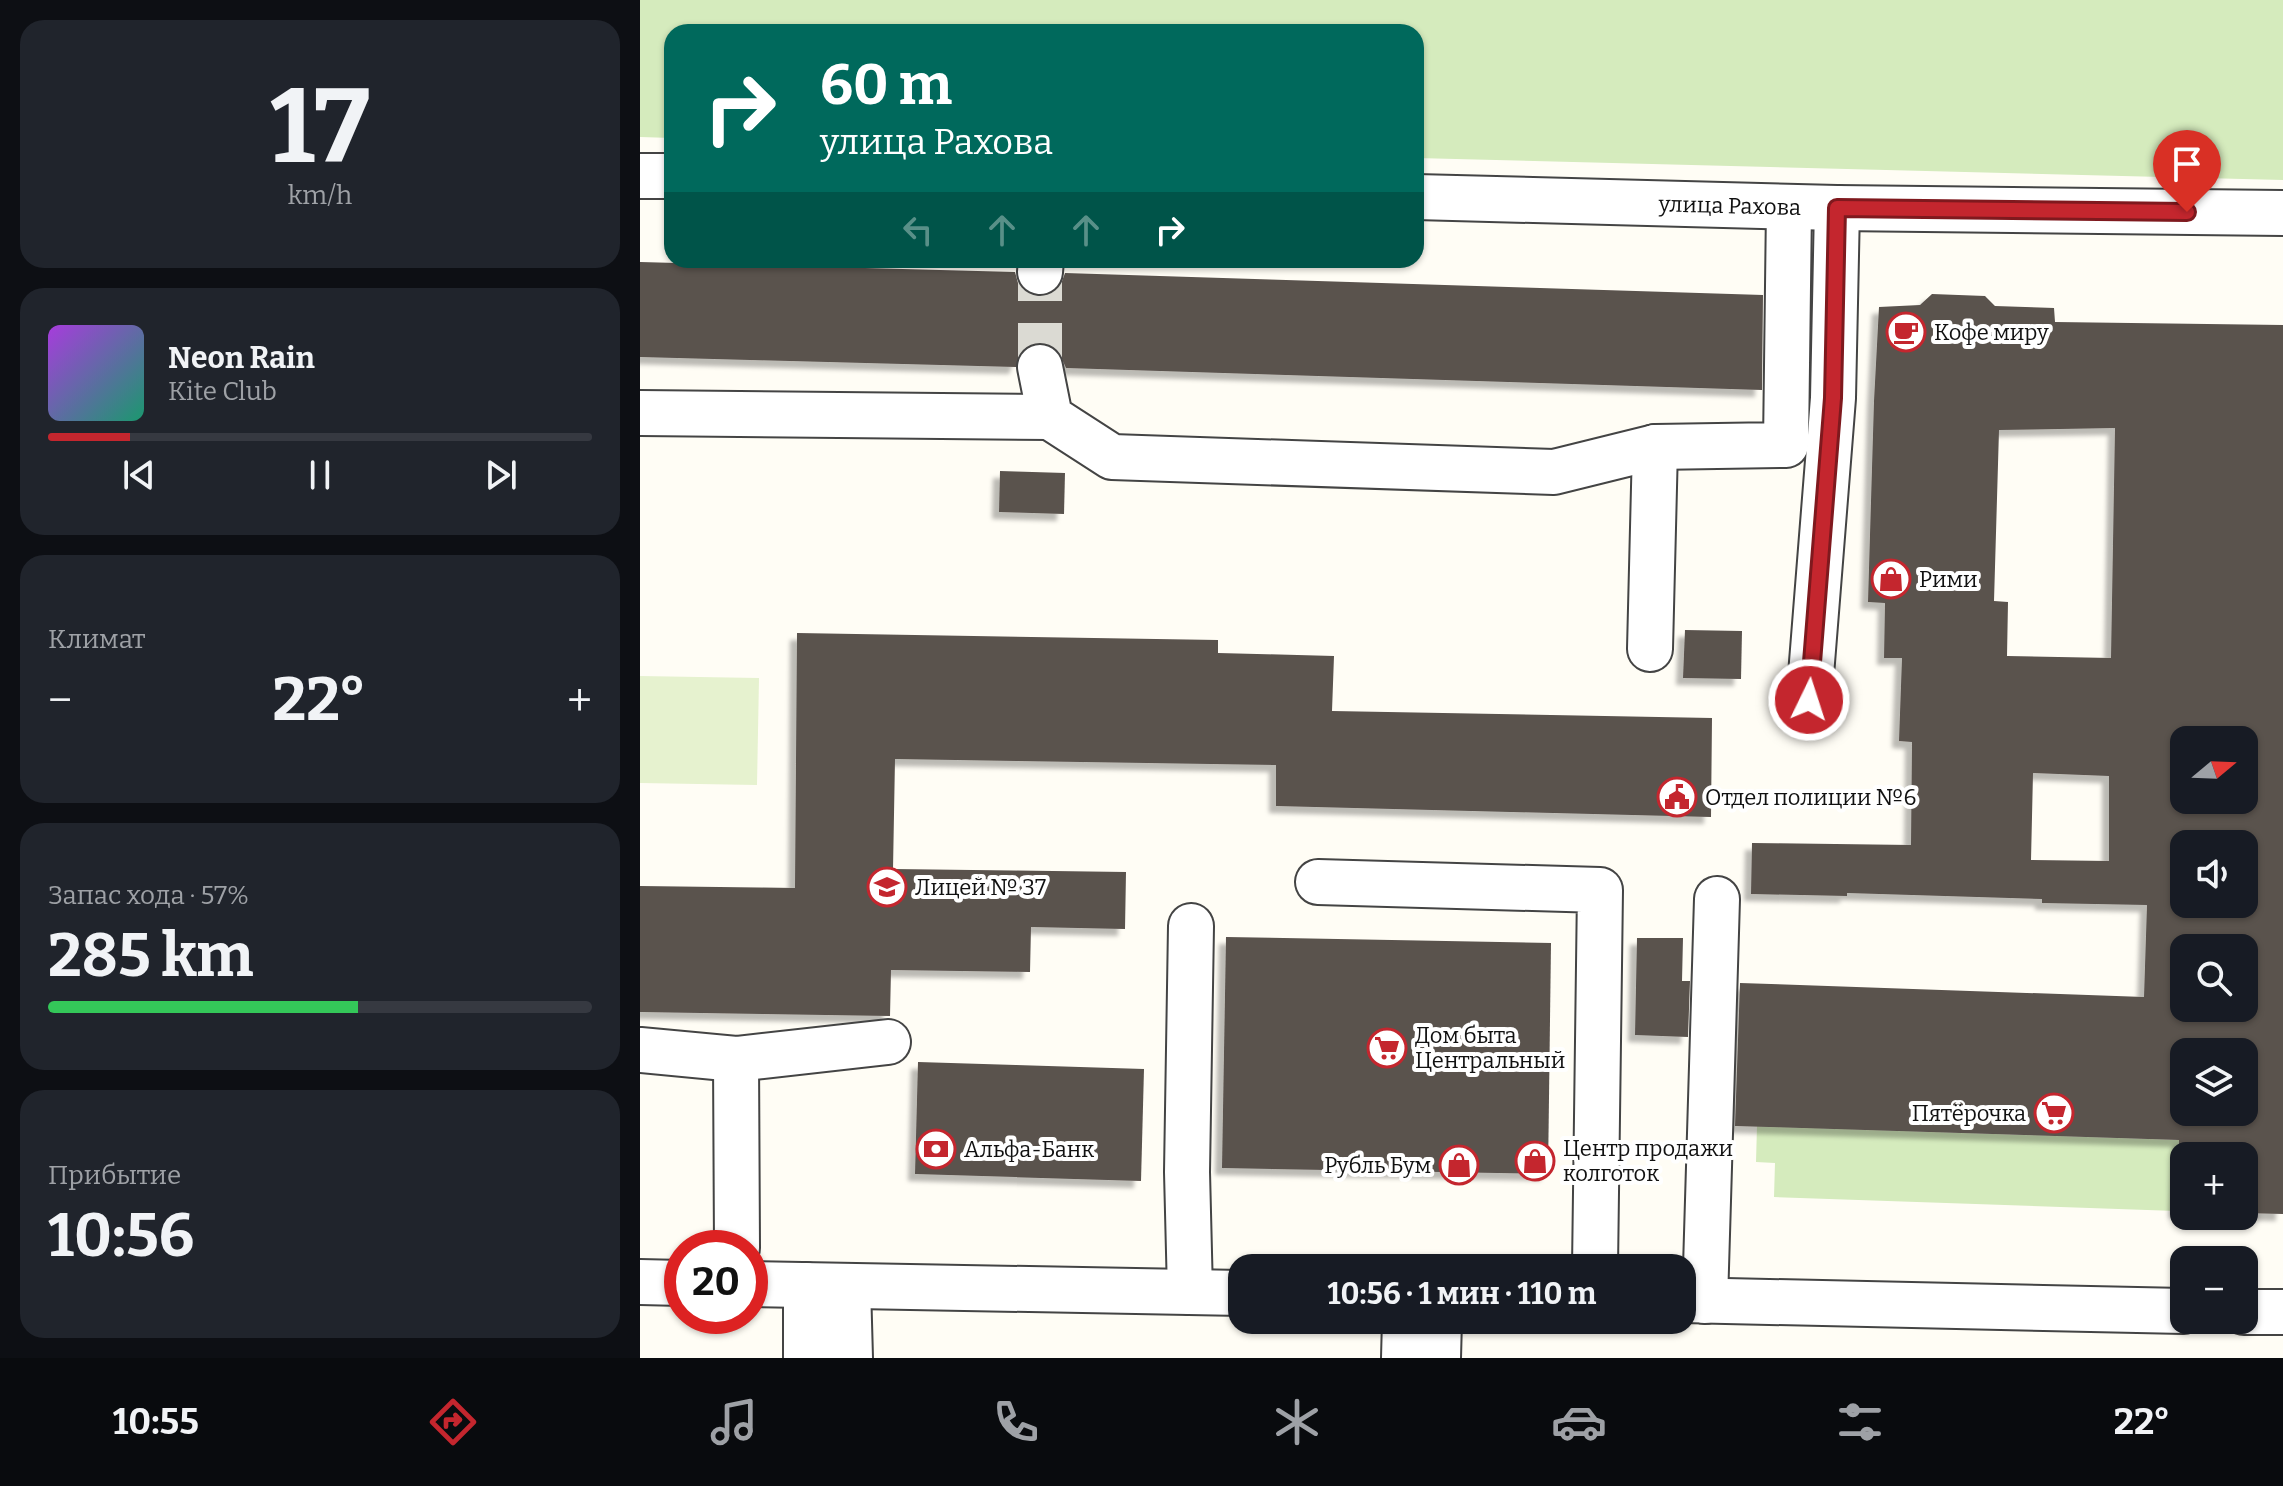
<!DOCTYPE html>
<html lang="ru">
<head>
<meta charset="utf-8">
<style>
	body { margin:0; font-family:Bitter,serif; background:#20242c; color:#f1f3f6; height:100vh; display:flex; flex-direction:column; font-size:30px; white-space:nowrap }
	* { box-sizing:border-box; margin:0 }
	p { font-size:26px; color:#9ea1a6 }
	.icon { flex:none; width:44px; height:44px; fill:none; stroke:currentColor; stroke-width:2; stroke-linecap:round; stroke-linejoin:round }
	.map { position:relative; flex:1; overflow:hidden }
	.panel { display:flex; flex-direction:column; gap:20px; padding:20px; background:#0d0f14; width:640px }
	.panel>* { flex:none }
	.guide { position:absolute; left:24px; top:24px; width:760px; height:244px; border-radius:24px; box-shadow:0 2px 6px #0004; background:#00695c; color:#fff; overflow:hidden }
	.needle { width:52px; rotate:71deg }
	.tools { position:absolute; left:1530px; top:726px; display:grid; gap:16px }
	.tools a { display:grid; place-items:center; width:88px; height:88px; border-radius:16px; background:#171b24; box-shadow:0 2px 6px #0004; font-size:40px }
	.speed { position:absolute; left:24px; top:1230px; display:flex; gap:16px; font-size:40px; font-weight:700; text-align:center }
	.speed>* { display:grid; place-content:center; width:104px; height:104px; border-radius:50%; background:#171b24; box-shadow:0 2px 6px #0004; line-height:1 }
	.speed .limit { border:12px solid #d22; background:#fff; color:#111 }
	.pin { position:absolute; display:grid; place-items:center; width:68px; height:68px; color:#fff; margin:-82px -34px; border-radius:50% 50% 50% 0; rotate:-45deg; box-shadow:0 0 8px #0007 }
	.pin .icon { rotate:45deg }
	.me { position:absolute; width:88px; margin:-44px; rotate:4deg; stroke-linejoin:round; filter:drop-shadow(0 0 6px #0008) }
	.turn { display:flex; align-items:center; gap:28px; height:168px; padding:0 24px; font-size:36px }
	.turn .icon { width:104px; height:104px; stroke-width:2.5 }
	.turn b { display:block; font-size:56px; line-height:68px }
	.lanes { display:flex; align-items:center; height:76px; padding:0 24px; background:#0003; justify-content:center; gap:40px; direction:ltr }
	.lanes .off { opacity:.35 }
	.big { font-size:60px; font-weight:700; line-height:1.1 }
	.panel .widget { flex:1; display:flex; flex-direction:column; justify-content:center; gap:12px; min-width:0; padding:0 28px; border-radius:24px; background:#20242c }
	.panel .dial { align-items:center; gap:0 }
	.dial b { font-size:104px; line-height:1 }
	.song { display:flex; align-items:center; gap:24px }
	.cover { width:96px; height:96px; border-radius:12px; background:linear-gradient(135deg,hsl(280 70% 55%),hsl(160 70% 35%)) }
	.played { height:8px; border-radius:4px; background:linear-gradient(90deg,#c4262e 15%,#363941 15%) }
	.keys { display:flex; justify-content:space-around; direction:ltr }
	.heat { display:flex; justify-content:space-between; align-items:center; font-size:44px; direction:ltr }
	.charge { height:12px; border-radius:6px; background:linear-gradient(90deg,#34c759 57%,#363941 0) }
	.trip { position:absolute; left:588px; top:1254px; width:468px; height:80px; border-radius:24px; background:#171b24; box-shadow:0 2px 6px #0004; font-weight:700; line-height:80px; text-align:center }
	.dock { display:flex; height:128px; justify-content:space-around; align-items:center; background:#090b0e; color:#9ea1a6 }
	.dock .icon { width:56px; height:56px }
	.dock .selected { color:#c4262e }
	.dock b { font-size:36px; color:#f1f3f6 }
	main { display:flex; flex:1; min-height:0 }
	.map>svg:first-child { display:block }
	.green { fill:#d5ebbd }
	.pitch { fill:#e6f2cf }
	.building { fill:#5a524d; fill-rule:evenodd; filter:url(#shadow) }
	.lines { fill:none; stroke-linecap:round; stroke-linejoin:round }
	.minor-tunnel { stroke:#dbdad3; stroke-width:44; stroke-dasharray:44 22; stroke-linecap:butt }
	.minor-casing { stroke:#444; stroke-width:48 }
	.minor { stroke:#fff; stroke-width:44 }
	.route-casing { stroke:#7f191e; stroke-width:20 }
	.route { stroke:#c4262e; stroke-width:14 }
	.labels { text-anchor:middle; stroke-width:8; stroke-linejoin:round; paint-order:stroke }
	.street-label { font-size:22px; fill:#111; stroke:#fff }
	.poi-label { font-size:22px; fill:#111; stroke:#fff; text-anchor:start }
</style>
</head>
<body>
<main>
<section class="panel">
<div class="widget dial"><b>17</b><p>km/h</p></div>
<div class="widget">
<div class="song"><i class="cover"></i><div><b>Neon Rain</b><p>Kite Club</p></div></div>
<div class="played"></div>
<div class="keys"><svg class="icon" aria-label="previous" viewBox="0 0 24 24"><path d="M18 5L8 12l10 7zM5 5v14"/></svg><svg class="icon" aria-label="pause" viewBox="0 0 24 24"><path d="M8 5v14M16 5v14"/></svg><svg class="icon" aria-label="next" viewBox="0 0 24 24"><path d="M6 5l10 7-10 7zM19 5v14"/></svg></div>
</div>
<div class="widget"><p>Климат</p>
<div class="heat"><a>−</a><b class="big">22°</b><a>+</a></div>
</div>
<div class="widget"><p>Запас хода · 57%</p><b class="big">285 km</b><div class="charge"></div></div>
<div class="widget"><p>Прибытие</p><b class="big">10:56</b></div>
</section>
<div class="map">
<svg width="1643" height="1358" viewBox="0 0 1643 1358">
	<defs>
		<filter id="shadow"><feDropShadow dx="-7" dy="7" stdDeviation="2" flood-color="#0004"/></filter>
	</defs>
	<rect width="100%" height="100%" fill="#fffdf5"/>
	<g class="green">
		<polygon points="0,0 1643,0 1643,180 776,158 776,32 32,32 32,138 0,137"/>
		<polygon points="1117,1126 1539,1140 1536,1211 1134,1197 1135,1163 1116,1162"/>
	</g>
	<polygon class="pitch" points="0,676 119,678 117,785 0,783"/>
	<g class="building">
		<polygon points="0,262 375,272 378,283 385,292 399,297 410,295 420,287 425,273 1123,295 1122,390 426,368 418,350 409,344 396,342 383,349 376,367 0,357"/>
		<path d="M1292,294L1345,296L1355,306L1414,308L1415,322L1643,325V1214L1604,1213V1156H1544V1211H1536L1539,1140L1095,1126L1100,983L1504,997L1507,905L1402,903V899L1207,893V896L1111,894L1112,843L1271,845L1272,742L1259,741L1262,658H1244L1245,603L1228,602L1234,401L1239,307L1280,305ZM1475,428L1471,658L1367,656L1368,602L1354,601L1359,430ZM1544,740H1604V800H1544ZM1393,773L1469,776V861L1391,860ZM1544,844H1604V904H1544ZM1544,948H1604V1008H1544ZM1544,1052H1604V1112H1544Z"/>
		<polygon points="360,471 425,473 424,514 359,512"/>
		<polygon points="1045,630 1102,631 1101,679 1043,678"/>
		<polygon points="157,633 578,640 578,653 694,656 692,711 1072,718 1071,817 636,806 636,765 255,759 253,869 486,872 485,929 391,927 390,972 251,970 250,1016 0,1012 0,886 155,888"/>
		<polygon points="586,937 911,943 908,1174 582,1168"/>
		<polygon points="997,938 1043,938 1042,981 1050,981 1048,1037 995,1035"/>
		<polygon points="278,1062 504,1069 501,1181 275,1174"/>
	</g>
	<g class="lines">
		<polyline class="minor-tunnel" points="400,367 400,272"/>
		<defs>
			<g id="minor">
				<polyline points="0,176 32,176"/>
				<path id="s1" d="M776,197L1197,208L1643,213"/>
				<polyline points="400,272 401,260"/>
				<polyline points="400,367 410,417 472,457 914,472 1015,447 1146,445 1149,207"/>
				<polyline points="0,413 410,417"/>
				<polyline points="1010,649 1015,447"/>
				<polyline points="1169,700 1193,398 1197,208"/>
				<polyline points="678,882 960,890 955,1268"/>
				<polyline points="0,1050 96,1059 248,1042"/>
				<polyline points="96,1059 97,1248"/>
				<polyline points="0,1282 42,1283"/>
				<polyline points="110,1284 602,1293"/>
				<polyline points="166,1285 166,1358"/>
				<polyline points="208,1286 210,1358"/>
				<polyline points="550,1292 547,1172 551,926"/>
				<polyline points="1042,1300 1544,1311"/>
				<polyline points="1065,1301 1077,899"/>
				<polyline points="1604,1312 1643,1312"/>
				<polyline points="764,1358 765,1320"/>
				<polyline points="798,1358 799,1320"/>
			</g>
		</defs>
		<use href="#minor" class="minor-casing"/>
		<use href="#minor" class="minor"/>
	</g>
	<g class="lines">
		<defs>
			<polyline id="route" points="1169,700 1193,398 1197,208 1547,212"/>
		</defs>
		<use href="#route" class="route-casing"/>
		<use href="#route" class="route"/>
	</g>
	<defs>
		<symbol id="cafe-ring" viewBox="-11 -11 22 22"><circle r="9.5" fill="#fff" stroke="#c4262e" stroke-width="1.5"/><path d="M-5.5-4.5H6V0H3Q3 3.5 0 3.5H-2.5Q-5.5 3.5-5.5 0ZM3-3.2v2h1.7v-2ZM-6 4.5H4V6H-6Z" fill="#c4262e"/></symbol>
		<symbol id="shop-ring" viewBox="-11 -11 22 22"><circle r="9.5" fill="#fff" stroke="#c4262e" stroke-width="1.5"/><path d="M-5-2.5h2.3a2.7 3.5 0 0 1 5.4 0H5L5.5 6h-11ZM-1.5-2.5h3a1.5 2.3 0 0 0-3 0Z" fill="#c4262e"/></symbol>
		<symbol id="civic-ring" viewBox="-11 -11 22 22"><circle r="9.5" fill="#fff" stroke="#c4262e" stroke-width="1.5"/><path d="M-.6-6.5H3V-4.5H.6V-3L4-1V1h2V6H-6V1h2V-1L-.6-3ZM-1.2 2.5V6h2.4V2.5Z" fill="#c4262e"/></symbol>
		<symbol id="school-ring" viewBox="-11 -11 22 22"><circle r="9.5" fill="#fff" stroke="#c4262e" stroke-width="1.5"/><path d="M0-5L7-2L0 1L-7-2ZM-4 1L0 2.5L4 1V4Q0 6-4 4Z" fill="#c4262e"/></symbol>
		<symbol id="supermarket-ring" viewBox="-11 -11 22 22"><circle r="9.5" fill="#fff" stroke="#c4262e" stroke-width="1.5"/><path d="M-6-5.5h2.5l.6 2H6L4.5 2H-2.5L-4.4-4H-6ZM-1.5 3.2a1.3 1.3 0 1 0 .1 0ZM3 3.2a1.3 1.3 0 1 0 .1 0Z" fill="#c4262e"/></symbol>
		<symbol id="bank-ring" viewBox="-11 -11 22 22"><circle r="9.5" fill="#fff" stroke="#c4262e" stroke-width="1.5"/><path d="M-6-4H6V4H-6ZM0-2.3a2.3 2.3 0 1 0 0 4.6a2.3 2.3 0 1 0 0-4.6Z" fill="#c4262e"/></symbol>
	</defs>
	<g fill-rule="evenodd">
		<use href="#cafe-ring" x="1244" y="310" width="44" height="44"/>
		<use href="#shop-ring" x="1229" y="557" width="44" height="44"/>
		<use href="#civic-ring" x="1015" y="775" width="44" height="44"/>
		<use href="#school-ring" x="225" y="865" width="44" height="44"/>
		<use href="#supermarket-ring" x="725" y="1026" width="44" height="44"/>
		<use href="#supermarket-ring" x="1392" y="1091" width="44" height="44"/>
		<use href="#bank-ring" x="274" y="1127" width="44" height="44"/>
		<use href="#shop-ring" x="873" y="1139" width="44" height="44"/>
		<use href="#shop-ring" x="797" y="1143" width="44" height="44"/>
	</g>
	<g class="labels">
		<g class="street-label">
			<text dy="8" stroke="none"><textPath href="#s1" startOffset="314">улица Рахова</textPath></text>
		</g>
		<g class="poi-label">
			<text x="1294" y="340">Кофе миру</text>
			<text x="1279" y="587">Рими</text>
			<text x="1065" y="805">Отдел полиции №6</text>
			<text x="275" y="895">Лицей № 37</text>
			<text x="775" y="1043">Дом быта<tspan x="775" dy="25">Центральный</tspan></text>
			<text x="1386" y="1121" text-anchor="end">Пятёрочка</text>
			<text x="923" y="1156">Центр продажи<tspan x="923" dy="25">колготок</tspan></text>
			<text x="324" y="1157">Альфа-Банк</text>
			<text x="791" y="1173" text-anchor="end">Рубль Бум</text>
		</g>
	</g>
</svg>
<div class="tools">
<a><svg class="needle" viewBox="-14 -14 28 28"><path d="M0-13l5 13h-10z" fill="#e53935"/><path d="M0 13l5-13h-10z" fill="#9ea1a6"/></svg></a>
<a><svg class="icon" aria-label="sound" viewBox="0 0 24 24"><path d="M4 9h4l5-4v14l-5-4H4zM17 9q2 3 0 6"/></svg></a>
<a><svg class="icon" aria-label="search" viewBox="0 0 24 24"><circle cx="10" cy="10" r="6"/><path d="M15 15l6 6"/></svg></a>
<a><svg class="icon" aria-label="layers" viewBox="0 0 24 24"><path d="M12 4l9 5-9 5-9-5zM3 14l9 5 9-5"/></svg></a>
<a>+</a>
<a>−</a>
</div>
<div class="speed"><div class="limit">20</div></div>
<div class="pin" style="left:1547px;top:212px;background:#d93025"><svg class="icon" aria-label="arrive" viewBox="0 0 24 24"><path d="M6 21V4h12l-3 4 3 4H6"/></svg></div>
<svg class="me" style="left:1169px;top:700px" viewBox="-20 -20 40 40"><circle r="17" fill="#c4262e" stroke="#fff" stroke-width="3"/><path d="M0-11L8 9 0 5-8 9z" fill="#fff"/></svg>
<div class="trip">10:56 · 1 мин · 110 m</div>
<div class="guide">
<div class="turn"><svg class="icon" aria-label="right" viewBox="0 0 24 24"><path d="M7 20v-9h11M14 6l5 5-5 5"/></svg><div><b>60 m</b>улица Рахова</div></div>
<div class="lanes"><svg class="icon off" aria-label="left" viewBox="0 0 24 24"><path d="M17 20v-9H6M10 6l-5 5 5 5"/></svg><svg class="icon off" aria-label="ahead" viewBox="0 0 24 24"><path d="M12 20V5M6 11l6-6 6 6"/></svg><svg class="icon off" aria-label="ahead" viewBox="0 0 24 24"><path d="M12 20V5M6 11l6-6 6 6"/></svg><svg class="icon" aria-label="right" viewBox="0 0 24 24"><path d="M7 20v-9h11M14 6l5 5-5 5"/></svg></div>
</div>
</div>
</main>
<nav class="dock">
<b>10:55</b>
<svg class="icon selected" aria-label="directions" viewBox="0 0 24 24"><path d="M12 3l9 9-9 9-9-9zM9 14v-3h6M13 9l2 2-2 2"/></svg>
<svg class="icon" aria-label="music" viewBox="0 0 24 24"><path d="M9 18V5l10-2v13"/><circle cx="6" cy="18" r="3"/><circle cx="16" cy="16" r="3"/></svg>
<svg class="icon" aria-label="phone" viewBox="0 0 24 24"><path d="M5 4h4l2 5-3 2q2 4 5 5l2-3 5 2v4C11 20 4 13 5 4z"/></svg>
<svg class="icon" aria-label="climate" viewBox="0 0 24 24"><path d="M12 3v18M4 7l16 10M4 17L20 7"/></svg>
<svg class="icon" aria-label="car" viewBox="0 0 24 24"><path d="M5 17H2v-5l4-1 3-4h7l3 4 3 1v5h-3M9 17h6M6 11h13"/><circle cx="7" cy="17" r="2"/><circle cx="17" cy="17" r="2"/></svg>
<svg class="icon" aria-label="filters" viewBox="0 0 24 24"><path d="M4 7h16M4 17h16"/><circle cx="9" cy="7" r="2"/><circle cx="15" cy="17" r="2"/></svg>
<b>22°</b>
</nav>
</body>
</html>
